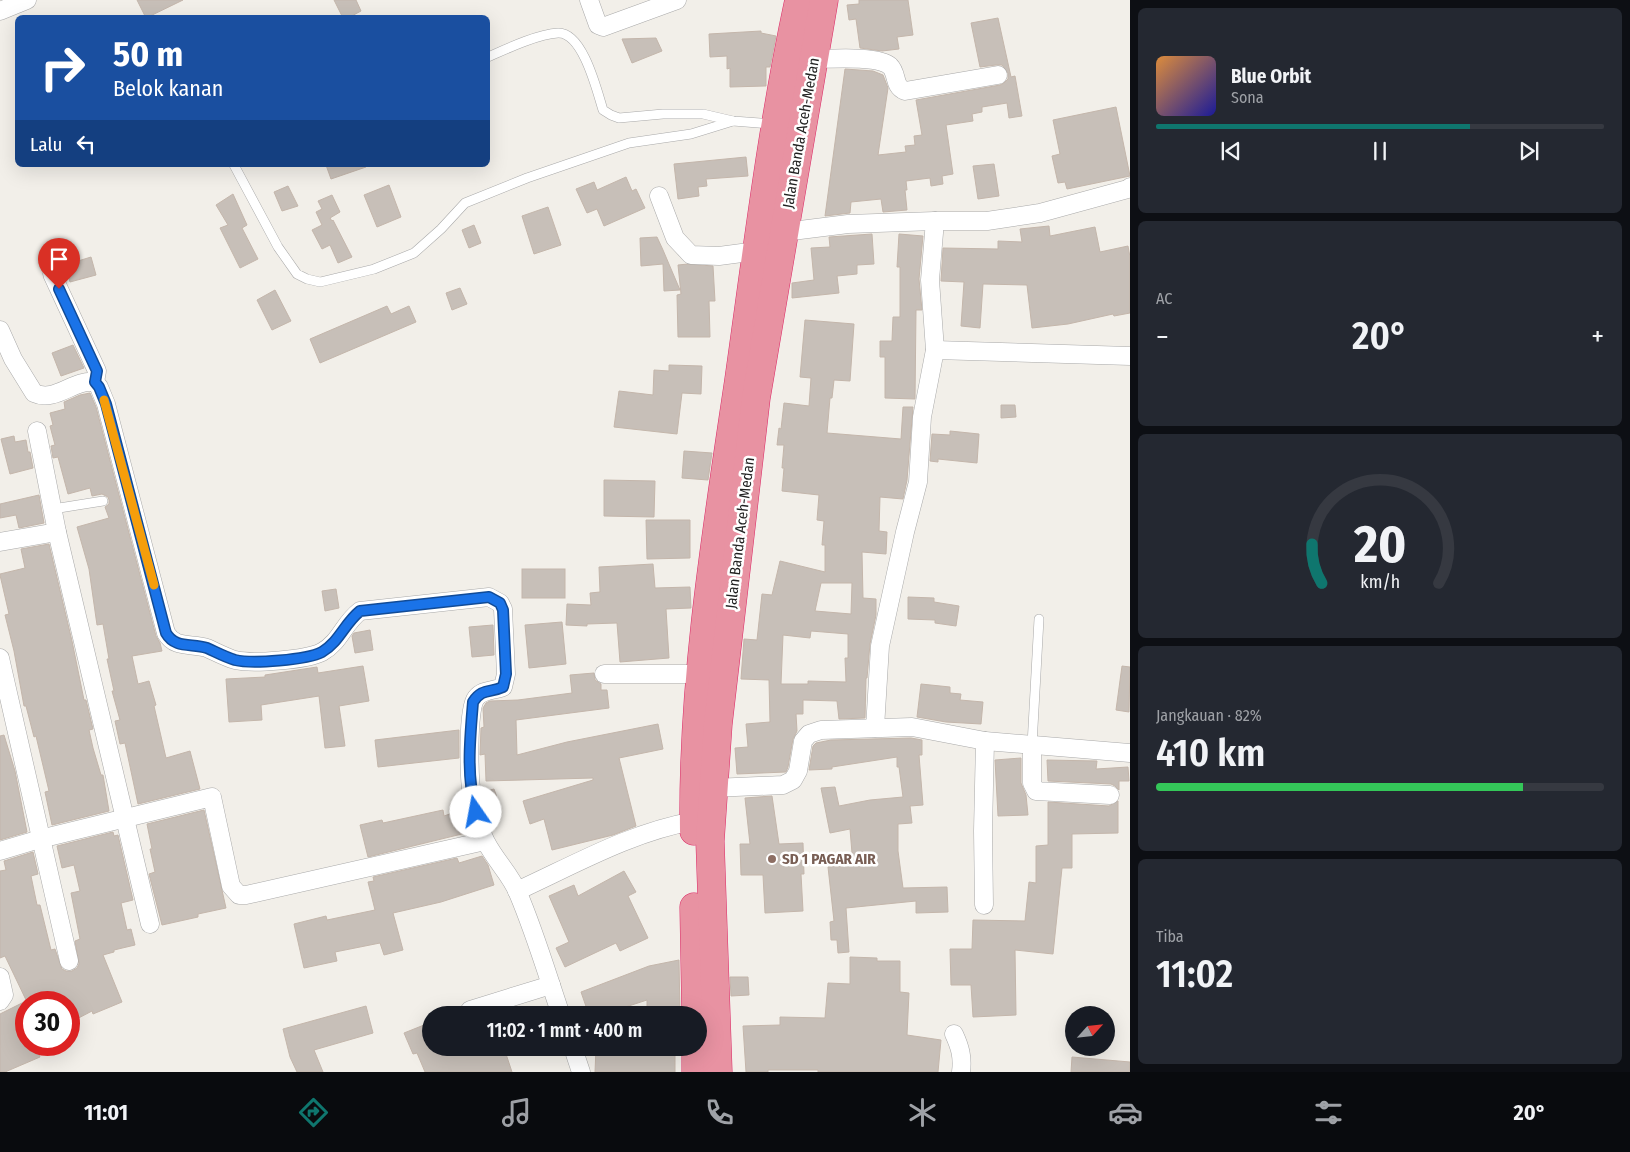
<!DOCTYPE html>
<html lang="id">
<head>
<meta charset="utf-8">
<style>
	body { margin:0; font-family:"Fira Sans Condensed",sans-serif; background:#242831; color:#f1f3f6; height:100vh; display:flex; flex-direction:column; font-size:19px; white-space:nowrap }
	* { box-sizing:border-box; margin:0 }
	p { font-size:16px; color:#9ea1a6 }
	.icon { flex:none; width:28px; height:28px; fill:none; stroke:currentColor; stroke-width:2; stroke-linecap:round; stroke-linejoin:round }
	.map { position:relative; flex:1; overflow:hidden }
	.panel { display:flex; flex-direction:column; gap:8px; padding:8px; background:#0d0f14; width:500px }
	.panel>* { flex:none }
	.guide { position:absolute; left:15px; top:15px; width:475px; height:152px; border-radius:8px; box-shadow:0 5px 20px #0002; background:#1a4fa0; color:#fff; overflow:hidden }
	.needle { width:32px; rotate:63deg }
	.buttons { position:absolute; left:1065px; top:1006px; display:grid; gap:10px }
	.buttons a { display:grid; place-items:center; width:50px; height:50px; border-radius:50%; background:#171b24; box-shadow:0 5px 20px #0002; font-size:25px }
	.speed { position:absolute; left:15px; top:991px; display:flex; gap:10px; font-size:25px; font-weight:700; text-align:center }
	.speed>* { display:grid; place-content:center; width:65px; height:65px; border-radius:50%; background:#171b24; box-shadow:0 5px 20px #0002; line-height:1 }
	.speed .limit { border:8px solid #d22; background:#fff; color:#111 }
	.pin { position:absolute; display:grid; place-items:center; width:42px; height:42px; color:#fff; margin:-51px -21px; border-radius:50% 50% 50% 0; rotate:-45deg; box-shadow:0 0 5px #0007 }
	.pin .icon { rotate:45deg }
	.me { position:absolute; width:55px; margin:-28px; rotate:348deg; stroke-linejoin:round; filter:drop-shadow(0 0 4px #0008) }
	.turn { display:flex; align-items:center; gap:18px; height:105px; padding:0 15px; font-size:22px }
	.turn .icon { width:65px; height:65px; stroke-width:2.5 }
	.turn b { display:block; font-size:35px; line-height:42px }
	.then { display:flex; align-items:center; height:48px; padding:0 15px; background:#0003; gap:10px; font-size:19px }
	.big { font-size:38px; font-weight:600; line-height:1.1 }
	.panel .widget { flex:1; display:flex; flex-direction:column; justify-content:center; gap:8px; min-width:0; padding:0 18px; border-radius:8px; background:#242831 }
	.panel .dial { align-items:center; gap:0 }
	.dial svg { height:130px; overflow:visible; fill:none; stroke:#363941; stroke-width:7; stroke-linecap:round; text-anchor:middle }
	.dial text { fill:#f1f3f6; stroke:none }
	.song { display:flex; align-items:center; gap:15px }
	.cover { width:60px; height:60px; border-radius:8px; background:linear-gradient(135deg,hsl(30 70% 55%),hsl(240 70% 35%)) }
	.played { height:5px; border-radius:2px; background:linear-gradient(90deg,#0f766e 70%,#363941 70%) }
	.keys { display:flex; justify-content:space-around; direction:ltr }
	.heat { display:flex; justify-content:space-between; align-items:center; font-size:28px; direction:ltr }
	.charge { height:8px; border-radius:4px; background:linear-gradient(90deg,#34c759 82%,#363941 0) }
	.trip { position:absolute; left:422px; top:1006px; width:285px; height:50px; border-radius:25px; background:#171b24; box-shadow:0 5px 20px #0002; font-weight:600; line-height:50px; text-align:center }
	.dock { display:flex; height:80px; justify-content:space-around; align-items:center; background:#090b0e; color:#9ea1a6 }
	.dock .icon { width:35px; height:35px }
	.dock .selected { color:#0f766e }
	.dock b { font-size:22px; color:#f1f3f6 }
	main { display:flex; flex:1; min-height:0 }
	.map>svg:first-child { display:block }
	.building { fill:#c7bfb8; stroke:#c4b6ab; fill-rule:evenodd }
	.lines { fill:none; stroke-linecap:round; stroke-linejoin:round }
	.lane-casing { stroke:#a9a9a9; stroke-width:10 }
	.street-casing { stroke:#a9a9a9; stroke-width:19 }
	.highway-casing { stroke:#dc2a67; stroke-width:29 }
	.lane { stroke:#fff; stroke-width:9 }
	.street { stroke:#fff; stroke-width:18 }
	.highway { stroke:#e892a2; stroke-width:28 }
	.route-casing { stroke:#114b97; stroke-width:12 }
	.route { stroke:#1a73e8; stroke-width:9 }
	.slow { stroke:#f59e0b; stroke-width:9 }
	.education-dot { fill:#8d6e63; stroke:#fff; stroke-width:2 }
	.labels { text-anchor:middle; stroke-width:5; stroke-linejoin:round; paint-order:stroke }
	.street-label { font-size:15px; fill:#222; stroke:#fff }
	.education-label { font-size:15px; font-weight:bold; fill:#785e54; stroke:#fff; text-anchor:start }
</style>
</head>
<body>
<main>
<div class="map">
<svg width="1130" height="1072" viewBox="0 0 1130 1072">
	<rect width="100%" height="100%" fill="#f2efe9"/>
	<g class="building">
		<polygon points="137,0 183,0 146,18"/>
		<polygon points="334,0 356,0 361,11 348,18 343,18"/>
		<polygon points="859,0 908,0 913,35 897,37 899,49 882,51 860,48 856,19 849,20 847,5 859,4"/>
		<polygon points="998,18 1011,77 1015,76 1022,116 1009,118 1007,103 982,107 982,112 972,114 973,121 946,125 953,174 942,176 943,184 931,186 930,178 906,181 907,190 905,190 907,210 883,212 881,199 851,202 850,213 825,216 845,69 873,71 883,75 888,88 878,155 906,152 905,146 915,145 914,136 922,135 916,100 1000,85 1004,83 1008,79 1008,73 1002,65 996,65 980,67 971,23"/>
		<polygon points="761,31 761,33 776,36 770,67 766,67 766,86 730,87 730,68 727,69 727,56 710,57 709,34"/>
		<polygon points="656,38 662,51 632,63 622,39"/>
		<polygon points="1116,107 1130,176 1067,189 1065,182 1058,183 1052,156 1060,154 1053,120"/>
		<polygon points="746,157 748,176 706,179 707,186 698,187 699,196 678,199 674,164"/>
		<polygon points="994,164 999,196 978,199 973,166"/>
		<polygon points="326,165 365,165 366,167 331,179"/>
		<polygon points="626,177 632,191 636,189 645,208 604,226 597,209 587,213 576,189 594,182 597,190"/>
		<polygon points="389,185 401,217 377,227 364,195"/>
		<polygon points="288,186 298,206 282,211 274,192"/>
		<polygon points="233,194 247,225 242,228 258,259 240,268 220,228 228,225 216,205"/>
		<polygon points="332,195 340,212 330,218 332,221 333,220 352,257 338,263 330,245 322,249 312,230 322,225 316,212 322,209 318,201"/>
		<polygon points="548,207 561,245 534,254 522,216"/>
		<polygon points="474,225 481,243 469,248 462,230"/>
		<polygon points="1049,226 1050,236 1095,227 1100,252 1128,246 1130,257 1130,313 1114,316 1113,314 1068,324 1032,328 1027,285 983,284 980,328 961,326 964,282 941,281 943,248 998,249 998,241 1022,242 1020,229"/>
		<polygon points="872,234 874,264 857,265 857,274 837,276 839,293 792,298 792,283 814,280 811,248 830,247 829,237"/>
		<polygon points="899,234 923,236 919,279 922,310 916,310 915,399 885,398 885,357 880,357 880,341 892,341 893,317 900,317 900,267 897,267"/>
		<polygon points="657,237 663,250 680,290 664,291 663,264 641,266 640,238"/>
		<polygon points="91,257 96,275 70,282 65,265"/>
		<polygon points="688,264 713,266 715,301 709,301 710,337 678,337 677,295 681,294 678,265"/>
		<polygon points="460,288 467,304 452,310 446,293"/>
		<polygon points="275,290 291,321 272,330 257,300"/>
		<polygon points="387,306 391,314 409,306 416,322 320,363 310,339"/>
		<path d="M805,320L854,324L850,381L834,380L832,398H830L827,433L901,439L903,407H913L907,480L903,499L880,497L879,531L887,532L886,554L862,552L863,598L876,599V615L870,644L867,678H866L865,718L839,719L837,701L803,700V714H796L797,731L793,739L788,767L786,772L737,774L735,748L748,747L746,724L770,722L769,680L741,679L744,639L757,640L762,594L772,595L780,561L825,572V545H822L824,521L817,520L819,495L782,491L784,468H782L784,445H777L779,428L781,429L784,403L809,406L811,378L800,377ZM821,583H852L851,614L815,611ZM811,631L848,634V658H845L846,682L808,681V684H781L783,635L810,638Z"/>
		<polygon points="73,345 84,368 61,376 52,353"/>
		<polygon points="669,365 702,366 701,394 682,393 677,434 614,427 619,391 653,395 654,370 669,371"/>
		<polygon points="90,393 96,407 156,636 160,643 162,651 132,656 138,684 149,681 156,705 154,706 166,758 190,751 200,789 138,804 125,743 120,744 115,721 120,720 112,691 114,691 107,659 109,659 103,624 97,625 89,569 77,527 109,518 105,507 109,504 109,500 108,497 102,494 92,496 90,488 68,494 58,457 53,458 51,446 55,445 50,426 53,425 50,413 65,409 64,402 80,395"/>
		<polygon points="1001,405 1015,405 1016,417 1001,418"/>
		<polygon points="950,431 979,434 977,463 938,459 938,462 930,461 932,434 950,435"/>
		<polygon points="14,436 15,442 26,440 28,452 30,452 33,468 10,474 1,439"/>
		<polygon points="684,451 712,453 708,480 682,478"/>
		<polygon points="604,480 655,481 654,517 604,516"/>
		<polygon points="39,495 44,523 19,528 16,515 0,518 0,504"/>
		<polygon points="646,520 690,520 690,558 647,559"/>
		<polygon points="49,544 72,641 84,700 86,700 93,729 89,730 93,748 101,775 103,775 109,811 52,825 45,792 49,791 36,736 34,737 26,706 24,706 14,651 5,615 9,614 0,575 0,574 25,568 21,549"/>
		<polygon points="653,564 655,588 690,587 691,608 666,609 669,658 620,662 617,623 587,624 587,626 566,625 567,604 591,605 590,593 600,592 599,567"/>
		<rect x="522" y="569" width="43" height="29"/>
		<polygon points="336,589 339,608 325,611 322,591"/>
		<polygon points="908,597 934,598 934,602 959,606 956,626 935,623 935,620 908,619"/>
		<polygon points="562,622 566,664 529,668 525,625"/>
		<polygon points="493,625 494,655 472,657 469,627"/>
		<polygon points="370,630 373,650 355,653 352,636 354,633"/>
		<polygon points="363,666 369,701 339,706 345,746 325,748 319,696 261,705 262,720 229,722 226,679 265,677 265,675 317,667 318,673"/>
		<polygon points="1122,666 1130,667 1129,712 1116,710"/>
		<polygon points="594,673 595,680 601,684 601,690 607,690 609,708 516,720 517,755 567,742 658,724 663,749 619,758 636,826 613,835 552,850 544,819 530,824 523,801 593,780 593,778 486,781 485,754 480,755 481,728 484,727 483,708 486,703 490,701 518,700 572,693 570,675"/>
		<polygon points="921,684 950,687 950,693 961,694 960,700 983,702 981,724 946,722 917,717"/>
		<polygon points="459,730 459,758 378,767 375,740"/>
		<polygon points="4,735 15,771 27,832 0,840 0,736"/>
		<polygon points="911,738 922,740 922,755 919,755 923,805 910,806 912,823 898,824 898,851 903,888 947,887 948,912 916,913 916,901 846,908 849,952 838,953 837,940 831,940 830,922 834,921 828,867 853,865 850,829 830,833 821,788 835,787 839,806 870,800 903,797 899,767 897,767 897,757 832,767 832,769 809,770 813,746 816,743 831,740"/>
		<polygon points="1021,758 1021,783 1026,795 1028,815 998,816 995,760"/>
		<polygon points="1047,760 1097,761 1096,769 1128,767 1129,781 1119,781 1119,790 1115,786 1111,784 1048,781"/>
		<polygon points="494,789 499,803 485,807 482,792"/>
		<polygon points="772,796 779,844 803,843 804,874 801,874 803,911 765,913 763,875 741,875 740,844 750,844 745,798"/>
		<polygon points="1118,801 1118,833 1072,834 1072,868 1062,868 1053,954 1015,950 1016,1015 973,1017 971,985 951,985 950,949 972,949 973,920 1025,921 1029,882 1036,883 1036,846 1048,845 1048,802 1109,806"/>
		<polygon points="464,809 470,832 368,857 360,825 382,820 383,823 443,810 444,816"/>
		<polygon points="204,810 226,908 198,914 198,917 162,925 149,874 155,872 150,849 152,849 147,824"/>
		<polygon points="113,832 114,836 118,835 133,900 121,903 127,930 131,929 135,945 114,950 114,952 103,955 122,1002 93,1014 92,1011 69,1023 69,1002 27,1002 5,956 0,958 0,871 6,870 4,861 33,852 38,874 31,876 37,905 40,905 51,950 55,949 62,969 66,971 72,971 77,968 79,964 75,941 80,939 71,893 80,891 74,865 62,868 57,846"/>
		<polygon points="482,856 488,865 494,885 441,902 393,913 403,950 384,955 380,943 335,952 337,961 304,968 294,924 326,916 327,920 375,910 368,882 374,881 373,877 457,858 459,863"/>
		<polygon points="624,871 636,892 628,896 648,938 620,951 616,943 565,967 556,948 569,942 549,896 574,885 578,896"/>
		<polygon points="850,957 877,958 877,961 900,961 900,992 909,993 907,1035 941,1040 938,1072 818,1072 818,1070 768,1070 768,1072 746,1072 743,1026 780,1025 780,1017 825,1018 828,983 850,984"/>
		<polygon points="679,960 680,1015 647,1015 647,1000 601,1015 589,1015 581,992 649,966"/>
		<polygon points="730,977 748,977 749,995 731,996"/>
		<polygon points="26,1001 26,1045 35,1045 40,1057 5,1072 0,1072 0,1014"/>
		<polygon points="366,1006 373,1033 314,1050 323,1072 297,1072 290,1057 283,1029"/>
		<polygon points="424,1025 431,1041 431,1048 504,1048 512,1072 425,1072 417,1053 413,1054 404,1033"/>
		<polygon points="596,1048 675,1048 675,1072 595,1072"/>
		<polygon points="1072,1057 1130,1062 1130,1072 1071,1072"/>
	</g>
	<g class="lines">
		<defs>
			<g id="lane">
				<path d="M488,57C506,49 538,34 558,33C583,32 597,91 603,110L611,115L619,118L663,114H703L733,121L772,124"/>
				<polyline points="234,165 278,247 297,274 307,279 320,282 374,269 414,253 441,229 465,203 527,178 629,143 691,134 733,121"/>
				<polyline points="53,509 103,501"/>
				<polyline points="1032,745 1039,619"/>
			</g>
			<g id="street">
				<polyline points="589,0 598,25 603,27 677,0"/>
				<polyline points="0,11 27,0"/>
				<path d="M813,59C829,59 878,55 890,66C898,74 893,86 905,91L998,75"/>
				<polyline points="659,196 675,238 691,255 719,256 757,251"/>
				<polyline points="784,232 848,224 935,221 987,221 1040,213 1128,189 1130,187"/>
				<polyline points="52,274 97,371 95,382"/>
				<path d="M0,330L13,359L34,393C56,403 73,379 95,382L99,387L106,404L166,633C175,649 192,643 207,648C216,652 225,657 235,660C252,664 307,660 322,652C341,641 343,624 360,611L489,597L500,603L503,609L506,674L503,687C494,691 483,689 476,698C467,709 469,779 472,795C473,806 481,833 486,842C495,860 511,875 518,893C535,933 547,974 561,1015"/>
				<polyline points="935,350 1130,356"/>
				<polyline points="37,431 57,532 150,924"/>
				<polyline points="0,542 57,532"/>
				<polyline points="0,658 69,961"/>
				<polyline points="604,674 701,674"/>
				<polyline points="875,728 880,646 905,532 918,482 922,417 935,350 930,280 935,221"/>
				<polyline points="1032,745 1032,783 1036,791 1110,795"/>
				<polyline points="713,788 783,785 793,780 798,771 803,741 809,734 821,730 912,727 985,741 1130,753"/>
				<polyline points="0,851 40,839 212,797 231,886 239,895 246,895 485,841"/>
				<path d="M517,891C574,865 631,832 694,821"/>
				<polyline points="984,905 983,831 985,741"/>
				<polyline points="0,977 4,995 0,1001"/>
				<polyline points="470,1010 551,985"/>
				<path d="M954,1034C960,1047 963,1057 961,1072"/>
				<polyline points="573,1048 581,1072"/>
			</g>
			<g id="highway">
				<path d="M694,831C692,679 717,528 739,379C757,252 772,125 799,0"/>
				<polyline points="694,907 696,1015"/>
				<polyline points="696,1048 696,1072"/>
				<polyline points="718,1072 710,841 718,724 756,398 824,0"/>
			</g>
		</defs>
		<use href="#lane" class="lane-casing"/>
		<use href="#street" class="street-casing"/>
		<use href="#highway" class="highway-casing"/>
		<use href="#lane" class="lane"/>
		<use href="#street" class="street"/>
		<use href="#highway" class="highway"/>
	</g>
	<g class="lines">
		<defs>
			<path id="route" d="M59,289L97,371L95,382L99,387L106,404L166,633C175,649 192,643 207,648C216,652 225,657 235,660C252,664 307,660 322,652C340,641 344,624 360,611L489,597L500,603L503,610L506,674L503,687C490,693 482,688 473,702C470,738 466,776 476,812"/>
		</defs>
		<use href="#route" class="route-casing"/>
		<use href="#route" class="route"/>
		<polyline class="slow" points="104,400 154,585"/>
	</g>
	<circle class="education-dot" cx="772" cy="859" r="5"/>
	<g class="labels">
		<g class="street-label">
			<text transform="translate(801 133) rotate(-80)" y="5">Jalan Banda Aceh-Medan</text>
			<text transform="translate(740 533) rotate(-83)" y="5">Jalan Banda Aceh-Medan</text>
		</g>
		<g class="education-label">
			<text x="782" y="864">SD 1 PAGAR AIR</text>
		</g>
	</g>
</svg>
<div class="buttons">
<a><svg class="needle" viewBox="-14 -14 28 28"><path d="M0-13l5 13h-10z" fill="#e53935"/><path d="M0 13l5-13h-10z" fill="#9ea1a6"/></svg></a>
</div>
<div class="speed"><div class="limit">30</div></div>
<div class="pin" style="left:59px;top:289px;background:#d93025"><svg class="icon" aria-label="arrive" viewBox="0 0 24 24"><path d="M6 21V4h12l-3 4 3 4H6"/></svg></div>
<svg class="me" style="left:476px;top:812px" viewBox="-20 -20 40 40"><circle r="19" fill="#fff"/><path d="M0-13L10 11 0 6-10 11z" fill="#1a73e8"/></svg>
<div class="trip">11:02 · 1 mnt · 400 m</div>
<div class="guide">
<div class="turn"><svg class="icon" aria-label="right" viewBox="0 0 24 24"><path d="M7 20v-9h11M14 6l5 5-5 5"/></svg><div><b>50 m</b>Belok kanan</div></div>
<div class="then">Lalu<svg class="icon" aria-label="left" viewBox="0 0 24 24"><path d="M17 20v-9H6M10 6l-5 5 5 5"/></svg></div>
</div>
</div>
<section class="panel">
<div class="widget">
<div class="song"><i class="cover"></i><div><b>Blue Orbit</b><p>Sona</p></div></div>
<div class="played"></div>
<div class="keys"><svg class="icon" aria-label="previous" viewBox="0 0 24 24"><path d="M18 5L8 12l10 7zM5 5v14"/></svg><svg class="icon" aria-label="pause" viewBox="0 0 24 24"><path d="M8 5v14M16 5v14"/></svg><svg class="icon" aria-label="next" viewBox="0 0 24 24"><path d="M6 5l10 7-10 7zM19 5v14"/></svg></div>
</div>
<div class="widget"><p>AC</p>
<div class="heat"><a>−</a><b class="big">20°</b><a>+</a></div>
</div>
<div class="widget dial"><svg viewBox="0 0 100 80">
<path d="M14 69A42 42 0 1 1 86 69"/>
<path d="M14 69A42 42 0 0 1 8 45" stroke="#0f766e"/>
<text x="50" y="56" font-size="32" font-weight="700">20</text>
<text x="50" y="72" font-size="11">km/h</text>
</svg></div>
<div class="widget"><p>Jangkauan · 82%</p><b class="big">410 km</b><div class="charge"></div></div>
<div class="widget"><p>Tiba</p><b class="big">11:02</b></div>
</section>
</main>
<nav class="dock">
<b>11:01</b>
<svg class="icon selected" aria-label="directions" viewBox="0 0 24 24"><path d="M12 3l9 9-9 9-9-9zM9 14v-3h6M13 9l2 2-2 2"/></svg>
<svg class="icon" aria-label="music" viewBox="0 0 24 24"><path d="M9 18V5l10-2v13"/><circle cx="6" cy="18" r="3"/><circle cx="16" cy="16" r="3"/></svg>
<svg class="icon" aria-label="phone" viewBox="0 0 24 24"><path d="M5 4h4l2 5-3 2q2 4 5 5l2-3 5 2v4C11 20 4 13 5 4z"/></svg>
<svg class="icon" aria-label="climate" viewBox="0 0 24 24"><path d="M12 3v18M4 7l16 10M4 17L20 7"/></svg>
<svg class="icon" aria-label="car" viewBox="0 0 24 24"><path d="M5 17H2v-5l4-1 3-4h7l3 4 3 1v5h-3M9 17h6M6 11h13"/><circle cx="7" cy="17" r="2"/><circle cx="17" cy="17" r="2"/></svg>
<svg class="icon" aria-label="filters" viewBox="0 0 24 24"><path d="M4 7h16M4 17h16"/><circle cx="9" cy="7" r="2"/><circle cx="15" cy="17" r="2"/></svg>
<b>20°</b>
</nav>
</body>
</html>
